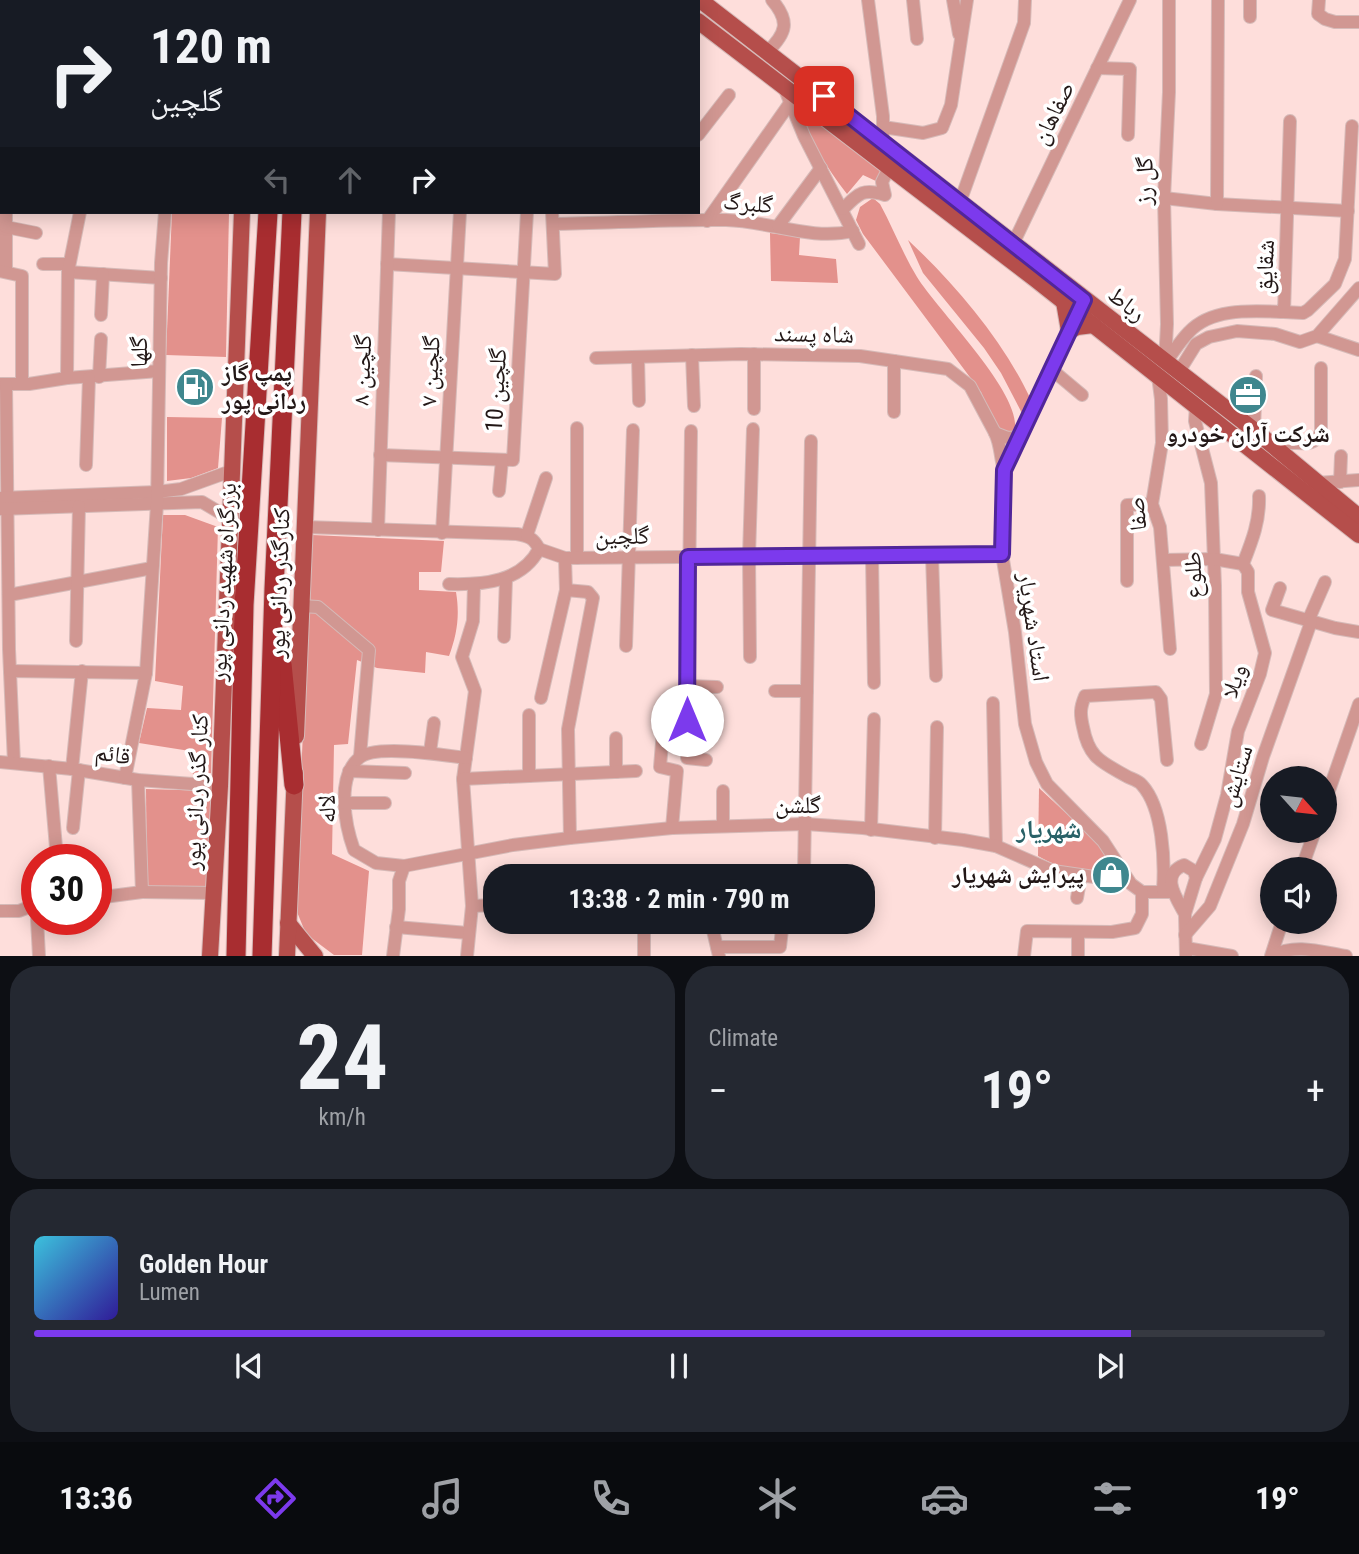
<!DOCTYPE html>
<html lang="en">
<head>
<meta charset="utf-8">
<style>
	body { margin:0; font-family:"Roboto Condensed","Noto Naskh Arabic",sans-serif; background:#242831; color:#f1f3f6; height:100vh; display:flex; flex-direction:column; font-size:26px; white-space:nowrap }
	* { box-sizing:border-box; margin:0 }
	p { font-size:23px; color:#9ea1a6 }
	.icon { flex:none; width:38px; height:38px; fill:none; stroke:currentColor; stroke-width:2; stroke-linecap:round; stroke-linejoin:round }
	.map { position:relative; height:956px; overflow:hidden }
	.sheet { display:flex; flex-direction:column; gap:10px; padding:10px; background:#0d0f14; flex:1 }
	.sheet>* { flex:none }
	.guide { position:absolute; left:0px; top:0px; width:700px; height:214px; box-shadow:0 4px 18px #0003; background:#171b24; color:#f1f3f6; overflow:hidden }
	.needle { width:46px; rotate:117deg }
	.buttons { position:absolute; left:1260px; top:766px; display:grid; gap:14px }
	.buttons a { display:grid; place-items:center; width:77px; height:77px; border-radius:50%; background:#171b24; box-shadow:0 4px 18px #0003; font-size:35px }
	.speed { position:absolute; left:21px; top:844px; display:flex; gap:14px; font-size:35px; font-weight:700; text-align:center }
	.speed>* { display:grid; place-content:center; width:91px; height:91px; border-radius:50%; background:#171b24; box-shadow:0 4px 18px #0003; line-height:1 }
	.speed .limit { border:10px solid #d22; background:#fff; color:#111 }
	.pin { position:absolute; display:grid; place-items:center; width:60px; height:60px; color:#fff; margin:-30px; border-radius:14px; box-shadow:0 4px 10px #0006 }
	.me { position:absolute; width:77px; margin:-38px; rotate:0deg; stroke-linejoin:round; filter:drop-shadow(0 0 5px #0008) }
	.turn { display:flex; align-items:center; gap:24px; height:147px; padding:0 35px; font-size:32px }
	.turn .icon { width:91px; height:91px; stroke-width:2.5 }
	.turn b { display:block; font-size:49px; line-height:60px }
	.lanes { display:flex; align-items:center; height:66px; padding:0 35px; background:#0003; justify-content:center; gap:35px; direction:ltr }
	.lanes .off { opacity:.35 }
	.big { font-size:52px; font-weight:700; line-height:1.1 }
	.sheet .tile { flex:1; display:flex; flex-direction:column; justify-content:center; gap:10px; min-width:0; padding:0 24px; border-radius:28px; background:#242831 }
	.sheet .dial { align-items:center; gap:0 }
	.dial b { font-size:91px; line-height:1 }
	.song { display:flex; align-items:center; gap:21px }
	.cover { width:84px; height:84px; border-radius:10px; background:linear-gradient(135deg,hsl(190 70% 55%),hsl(250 70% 35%)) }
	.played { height:7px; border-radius:4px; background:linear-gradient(90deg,#7c3aed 85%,#363941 85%) }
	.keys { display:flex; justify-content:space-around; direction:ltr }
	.heat { display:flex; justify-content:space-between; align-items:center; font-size:38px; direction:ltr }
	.sheet .tiles { flex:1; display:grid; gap:10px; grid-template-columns:1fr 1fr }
	.tile:last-child { grid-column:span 2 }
	.trip { position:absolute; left:483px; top:864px; width:392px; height:70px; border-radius:28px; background:#171b24; box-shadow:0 4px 18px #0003; font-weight:700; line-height:70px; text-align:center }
	.tab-bar { display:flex; height:112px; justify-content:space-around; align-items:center; background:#090b0e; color:#9ea1a6 }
	.tab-bar .icon { width:49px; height:49px }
	.tab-bar .selected { color:#7c3aed }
	.tab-bar b { font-size:32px; color:#f1f3f6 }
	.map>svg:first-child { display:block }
	.forest { fill:#e3918c }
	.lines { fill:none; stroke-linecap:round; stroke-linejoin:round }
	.minor-casing { stroke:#d6bab8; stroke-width:14 }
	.major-casing { stroke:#d6bab8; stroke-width:18 }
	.highway-casing { stroke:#d6bab8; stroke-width:21 }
	.minor { stroke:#d19792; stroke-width:12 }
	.major { stroke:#b54e4b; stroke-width:16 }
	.highway { stroke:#a82d30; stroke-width:19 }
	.route-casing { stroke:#51269a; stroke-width:18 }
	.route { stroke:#7c3aed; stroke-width:12 }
	.labels { text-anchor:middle; stroke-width:7; stroke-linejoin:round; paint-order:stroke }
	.street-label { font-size:24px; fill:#221716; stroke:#fff }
	.poi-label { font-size:24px; font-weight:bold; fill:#221716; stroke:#fff; text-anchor:start }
	.neighbourhood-label { font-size:26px; font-weight:bold; fill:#286167; stroke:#fff }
</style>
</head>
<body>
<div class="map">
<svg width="1359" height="956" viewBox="0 0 1359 956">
	<rect width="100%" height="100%" fill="#fededb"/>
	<g class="forest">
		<path d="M796,105L882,170L878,182L863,175L847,194C825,166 810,138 796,105Z"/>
		<path d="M873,198L880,204C893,228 903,254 917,277C938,311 1021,392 1015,430L1008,435L995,425L981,392L863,234L856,220L860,207Z"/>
		<polygon points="172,212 229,212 226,357 166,355"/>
		<polygon points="770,233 800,237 799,255 836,259 838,283 771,281"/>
		<path d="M908,240C956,285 1003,340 1031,400L1024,417L1001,373L984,348L923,273Z"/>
		<polygon points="167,417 222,418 218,468 191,478 167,481"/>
		<polygon points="163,515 185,515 218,527 211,773 193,775 190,751 139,743 147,708 181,710 183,686 155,681"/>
		<path d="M312,535L444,541L441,572H419V590L456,592C460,616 457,634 449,656L426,652L425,673L377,668L357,660L348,744L334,745L332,854L369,871L362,955H334L306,934L295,907Z"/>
		<path d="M1039,788L1096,841L1112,866C1090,879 1059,868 1038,856Z"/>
		<polygon points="146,789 215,791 209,890 147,893"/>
	</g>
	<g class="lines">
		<defs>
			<g id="minor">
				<polyline points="166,0 167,2"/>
				<polyline points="868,0 883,116 883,135"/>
				<polyline points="913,0 917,39"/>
				<polyline points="953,0 959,34"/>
				<polyline points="1319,0 1318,14 1325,19 1335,22 1359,22"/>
				<polyline points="82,2 82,0"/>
				<polyline points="352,2 354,0"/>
				<polyline points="1250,17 1250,0"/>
				<polyline points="0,43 2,44"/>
				<path d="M767,52C787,33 790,21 772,0"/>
				<polyline points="0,66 2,67"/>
				<polyline points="1097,68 1130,69 1128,135"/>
				<polyline points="784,87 804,136 859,244"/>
				<polyline points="0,94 2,95"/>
				<polyline points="883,127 923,133 942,128 951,105 967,0"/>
				<polyline points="698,135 729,95"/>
				<polyline points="0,149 2,149"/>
				<polyline points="1164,198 1217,204 1348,211"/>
				<polyline points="960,202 1024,23 1025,0"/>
				<polyline points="1217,204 1218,0"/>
				<path d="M843,209C859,193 863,188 885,195L882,182L889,168"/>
				<polyline points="6,212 6,272"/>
				<polyline points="707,221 790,103"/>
				<path d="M553,224C611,223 669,219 726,220C769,221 811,241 853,231"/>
				<polyline points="778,226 821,168"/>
				<polyline points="6,227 36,233"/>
				<polyline points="1013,244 1130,0"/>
				<polyline points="43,264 69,264"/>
				<polyline points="387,264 555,274 552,212"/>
				<polyline points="0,271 22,276 22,384"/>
				<polyline points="68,272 161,278"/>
				<polyline points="1284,312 1303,313 1308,310 1335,284 1345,259 1352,126"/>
				<polyline points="101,315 103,274"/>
				<polyline points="1072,323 1004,470 1002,481 1002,554 1015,632 1025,724 1036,762 1047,784 1103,841 1131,884 1142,892 1172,892"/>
				<polyline points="1317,336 1359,350"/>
				<polyline points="754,354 754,409"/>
				<polyline points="692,355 694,406"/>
				<polyline points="638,357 639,401"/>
				<polyline points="596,358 741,354 860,356 948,369 970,386 995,433"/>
				<polyline points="894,361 894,412"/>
				<polyline points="1165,363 1167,324 1164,198 1169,92 1169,0"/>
				<path d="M1165,363C1173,353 1180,341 1189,332C1212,307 1254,311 1284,312L1290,121"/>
				<polyline points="1051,369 1082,395"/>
				<polyline points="1178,373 1196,344 1209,337 1237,331 1275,334 1300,342 1317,336 1359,288"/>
				<polyline points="1158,376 1161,399 1162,443 1152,504 1160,527 1170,649"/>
				<polyline points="99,377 101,339"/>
				<polyline points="67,378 68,272 80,212"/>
				<polyline points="0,384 29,384 67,378 159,371"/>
				<polyline points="6,384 9,649 14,763"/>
				<polyline points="1196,406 1195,421 1211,483 1215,586 1216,694 1201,744"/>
				<polyline points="577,428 577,558"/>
				<polyline points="1254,430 1256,376"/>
				<polyline points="691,431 687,758 706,760"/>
				<path d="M1273,447C1292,436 1312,453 1321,432V368"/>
				<polyline points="380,455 513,460 527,212"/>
				<polyline points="86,465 89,378"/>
				<path d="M1004,470C1000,457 1001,445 995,433L1008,438L1019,437"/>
				<polyline points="1340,482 1341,456"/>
				<polyline points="1317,483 1359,480"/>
				<polyline points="499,491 502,460"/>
				<polyline points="0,498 157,492 181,489 231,471"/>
				<polyline points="0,509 202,502 229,518"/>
				<path d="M305,527L517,534C528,536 534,538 539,549C522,582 483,585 449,584"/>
				<polyline points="378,530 389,212"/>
				<polyline points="442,533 460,212"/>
				<polyline points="527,535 546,478"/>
				<polyline points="539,549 565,558 1002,554"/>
				<polyline points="872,555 874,683"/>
				<polyline points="932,555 936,676"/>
				<polyline points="1163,560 1214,559 1243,564"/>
				<polyline points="1127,581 1127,505 1152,504"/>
				<polyline points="474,585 473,621 462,657 475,691 463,779 472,906 495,905"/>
				<polyline points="1280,588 1272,610 1335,628 1359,632"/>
				<polyline points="566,590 588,592 593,598 568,729 570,838"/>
				<polyline points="9,595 152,568"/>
				<polyline points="301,606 318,607 369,650 360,756"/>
				<polyline points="1308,621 1325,582"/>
				<polyline points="504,637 506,579"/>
				<polyline points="76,641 79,506"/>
				<polyline points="626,646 633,430"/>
				<polyline points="750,657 749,556 753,429"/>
				<polyline points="10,671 146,673"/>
				<polyline points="687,686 717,687"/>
				<polyline points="775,691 807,691"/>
				<polyline points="541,698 566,590 565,558"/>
				<polyline points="993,703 996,846"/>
				<polyline points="663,731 660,767 677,771 672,828"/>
				<polyline points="616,738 616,772"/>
				<polyline points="430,752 434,723"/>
				<path d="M466,758C445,755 374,744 359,758C336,778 345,825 354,850L376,863L404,866L513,845L570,838L672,828L806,824L863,828L963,840L996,846L1053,871L1101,878L1120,871"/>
				<polyline points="0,762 72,769 138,780 220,786"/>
				<polyline points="49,766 57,859"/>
				<polyline points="72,769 82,671"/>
				<polyline points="349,771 405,773"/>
				<polyline points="529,776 529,715"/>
				<polyline points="125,778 146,673 157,504 161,263 165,212"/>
				<polyline points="463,779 636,771"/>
				<polyline points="1325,802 1359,704"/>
				<polyline points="344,803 385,803"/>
				<polyline points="723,826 723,791"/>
				<polyline points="73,828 79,770"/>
				<polyline points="871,830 874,719"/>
				<polyline points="935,838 937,727"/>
				<polyline points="1301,870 1315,831"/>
				<polyline points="804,873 811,441"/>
				<path d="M1196,878L1215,839L1227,795L1238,731L1260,674L1265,653L1248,592V572L1243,564C1252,541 1260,521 1259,496"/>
				<path d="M1163,890C1165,861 1163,808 1142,785C1139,781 1132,779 1128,777C1102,762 1089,759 1083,727C1080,714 1080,708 1085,696L1156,692L1161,699L1167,760"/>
				<polyline points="142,892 214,893"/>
				<polyline points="96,898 142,892 138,780"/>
				<polyline points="1077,898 1081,875"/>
				<polyline points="0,911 19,911 37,904"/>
				<path d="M1185,914C1177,899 1159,875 1184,865L1194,871L1196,878L1185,914L1186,956"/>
				<polyline points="37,919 39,956"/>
				<polyline points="644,922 644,956"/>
				<polyline points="711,922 719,956"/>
				<polyline points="396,927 468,933"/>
				<polyline points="1185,935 1210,906 1243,824 1263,757 1311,622"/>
				<polyline points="717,947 780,947 782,929"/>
				<polyline points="1186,948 1232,956"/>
				<polyline points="393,956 399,909 399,881 404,866"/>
				<polyline points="467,956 472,906"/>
				<polyline points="1024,956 1027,931 1112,932 1135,928 1142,914 1142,892"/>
				<polyline points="1078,956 1078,932"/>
				<polyline points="1271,956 1282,922"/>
				<path d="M1272,956C1294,943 1322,952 1346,956"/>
			</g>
			<g id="major">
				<polyline points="671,0 674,2"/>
				<polyline points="700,0 1254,430 1359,517"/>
				<polyline points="249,2 249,0"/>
				<polyline points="698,21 1035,279 1359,535"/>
				<polyline points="1064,302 1069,331 1077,327 1093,325"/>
				<polyline points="296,736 318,212"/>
				<polyline points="288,923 315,956"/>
				<polyline points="210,956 220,786 242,212"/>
				<polyline points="287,956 295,773"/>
			</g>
			<g id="highway">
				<polyline points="277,2 277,0"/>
				<polyline points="301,2 301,0"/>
				<polyline points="321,2 321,0"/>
				<polyline points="282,664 294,785"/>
				<polyline points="236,956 244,605 268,212"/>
				<polyline points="262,956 274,589 292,212"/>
			</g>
		</defs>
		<use href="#minor" class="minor-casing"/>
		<use href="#major" class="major-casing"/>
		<use href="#highway" class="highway-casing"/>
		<use href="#minor" class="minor"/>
		<use href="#major" class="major"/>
		<use href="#highway" class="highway"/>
	</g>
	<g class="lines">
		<defs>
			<polyline id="route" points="687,720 688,557 1002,554 1004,470 1084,300 824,96"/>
		</defs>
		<use href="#route" class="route-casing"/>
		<use href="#route" class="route"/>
	</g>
	<defs>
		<symbol id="fuel-disc" viewBox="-11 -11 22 22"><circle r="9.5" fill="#3f878e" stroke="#fff"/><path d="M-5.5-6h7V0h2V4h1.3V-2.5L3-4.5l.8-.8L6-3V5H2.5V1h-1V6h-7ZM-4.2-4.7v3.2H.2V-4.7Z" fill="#fff"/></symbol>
		<symbol id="office-disc" viewBox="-11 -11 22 22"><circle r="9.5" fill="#3f878e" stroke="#fff"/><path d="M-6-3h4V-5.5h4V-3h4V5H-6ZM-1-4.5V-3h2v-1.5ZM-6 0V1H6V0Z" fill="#fff"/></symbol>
		<symbol id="shop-disc" viewBox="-11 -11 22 22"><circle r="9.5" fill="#3f878e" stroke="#fff"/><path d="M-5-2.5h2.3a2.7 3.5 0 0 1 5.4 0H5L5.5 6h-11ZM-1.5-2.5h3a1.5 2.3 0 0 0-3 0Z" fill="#fff"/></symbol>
	</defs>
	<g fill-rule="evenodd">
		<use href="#fuel-disc" x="173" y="365" width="44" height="44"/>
		<use href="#office-disc" x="1226" y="373" width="44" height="44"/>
		<use href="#shop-disc" x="1089" y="853" width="44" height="44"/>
	</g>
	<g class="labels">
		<g class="street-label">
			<text transform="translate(1053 113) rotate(-64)" y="8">صفاهان</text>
			<text transform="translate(1144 181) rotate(-88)" y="8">گل رز</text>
			<text transform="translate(748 203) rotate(5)" y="8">گلبرگ</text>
			<text transform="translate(1265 267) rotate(-88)" y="8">شقایق</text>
			<text transform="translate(1127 304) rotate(38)" y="8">رباط</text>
			<text transform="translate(814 334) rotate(1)" y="8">شاه پسند</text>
			<text transform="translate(139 352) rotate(-89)" y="8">گلها</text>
			<text transform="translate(362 370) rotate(-88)" y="8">گلچین ۸</text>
			<text transform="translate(430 371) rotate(-87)" y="8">گلچین ۷</text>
			<text transform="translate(496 390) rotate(-87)" y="8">گلچین 10</text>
			<text transform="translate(1137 514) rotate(-95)" y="8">صفا</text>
			<text transform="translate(622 536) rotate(-1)" y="8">گلچین</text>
			<text transform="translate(1193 575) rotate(-91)" y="8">طلوع</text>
			<text transform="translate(223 582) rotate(-87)" y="8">بزرگراه شهید ردانی پور</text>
			<text transform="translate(279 583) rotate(-88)" y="8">کنارگذر ردانی پور</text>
			<text transform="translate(1034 627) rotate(82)" y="8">استاد شهریار</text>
			<text transform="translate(1234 681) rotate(-71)" y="8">ویلا</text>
			<text transform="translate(113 754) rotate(9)" y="8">قائم</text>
			<text transform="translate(1236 776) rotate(-73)" y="8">ستایش</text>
			<text transform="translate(196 792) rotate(-87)" y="8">کنار گذر ردانی پور</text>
			<text x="798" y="813">گلشن</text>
			<text transform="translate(327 809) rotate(-91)" y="8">لاله</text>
		</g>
		<g class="poi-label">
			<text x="222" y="381">پمپ گاز<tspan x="222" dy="28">ردانی پور</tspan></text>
			<text x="1248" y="442" text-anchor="middle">شرکت آران خودرو</text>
			<text x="1084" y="883" text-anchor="end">پیرایش شهریار</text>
		</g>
		<g class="neighbourhood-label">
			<text x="1049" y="838">شهریار</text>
		</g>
	</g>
</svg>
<div class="buttons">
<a><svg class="needle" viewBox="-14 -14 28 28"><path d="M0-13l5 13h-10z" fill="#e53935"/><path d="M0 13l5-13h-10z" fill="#9ea1a6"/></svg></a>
<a><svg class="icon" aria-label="sound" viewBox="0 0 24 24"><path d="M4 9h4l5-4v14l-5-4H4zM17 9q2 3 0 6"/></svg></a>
</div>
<div class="speed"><div class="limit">30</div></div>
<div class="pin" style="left:824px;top:96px;background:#d93025"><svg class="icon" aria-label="arrive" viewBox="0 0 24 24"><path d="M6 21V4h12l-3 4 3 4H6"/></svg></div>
<svg class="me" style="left:687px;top:720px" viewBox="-20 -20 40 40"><circle r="19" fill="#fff"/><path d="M0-13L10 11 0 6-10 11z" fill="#7c3aed"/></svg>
<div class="trip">13:38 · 2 min · 790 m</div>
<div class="guide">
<div class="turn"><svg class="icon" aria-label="right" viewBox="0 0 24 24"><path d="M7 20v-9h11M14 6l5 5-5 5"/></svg><div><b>120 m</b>گلچین</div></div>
<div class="lanes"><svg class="icon off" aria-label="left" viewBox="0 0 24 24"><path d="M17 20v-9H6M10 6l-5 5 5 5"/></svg><svg class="icon off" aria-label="ahead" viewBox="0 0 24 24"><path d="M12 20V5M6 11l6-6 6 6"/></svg><svg class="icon" aria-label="right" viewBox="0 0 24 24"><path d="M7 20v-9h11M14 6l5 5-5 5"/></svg></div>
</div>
</div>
<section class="sheet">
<div class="tiles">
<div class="tile dial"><b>24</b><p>km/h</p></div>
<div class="tile"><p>Climate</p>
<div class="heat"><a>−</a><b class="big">19°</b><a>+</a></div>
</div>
<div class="tile">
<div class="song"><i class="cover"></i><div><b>Golden Hour</b><p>Lumen</p></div></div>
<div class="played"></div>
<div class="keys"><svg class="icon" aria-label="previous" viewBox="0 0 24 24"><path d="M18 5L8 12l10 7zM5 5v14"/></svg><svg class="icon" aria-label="pause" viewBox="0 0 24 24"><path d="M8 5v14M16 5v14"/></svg><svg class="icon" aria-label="next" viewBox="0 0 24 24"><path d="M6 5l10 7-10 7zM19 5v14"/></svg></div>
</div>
</div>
</section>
<nav class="tab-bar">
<b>13:36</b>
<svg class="icon selected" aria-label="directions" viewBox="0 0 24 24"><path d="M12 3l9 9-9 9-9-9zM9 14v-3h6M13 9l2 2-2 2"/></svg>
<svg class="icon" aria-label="music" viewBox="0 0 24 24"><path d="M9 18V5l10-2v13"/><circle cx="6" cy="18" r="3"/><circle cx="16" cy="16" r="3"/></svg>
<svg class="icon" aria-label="phone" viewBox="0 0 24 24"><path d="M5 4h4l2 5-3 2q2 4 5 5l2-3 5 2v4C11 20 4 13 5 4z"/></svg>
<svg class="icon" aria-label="climate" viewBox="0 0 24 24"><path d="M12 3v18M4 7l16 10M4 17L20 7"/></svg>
<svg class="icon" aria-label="car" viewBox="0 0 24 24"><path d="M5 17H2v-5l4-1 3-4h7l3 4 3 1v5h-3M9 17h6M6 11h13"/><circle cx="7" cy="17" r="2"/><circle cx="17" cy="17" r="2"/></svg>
<svg class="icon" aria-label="filters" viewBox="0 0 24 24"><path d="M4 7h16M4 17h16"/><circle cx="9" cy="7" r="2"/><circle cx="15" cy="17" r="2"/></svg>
<b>19°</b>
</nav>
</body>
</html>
